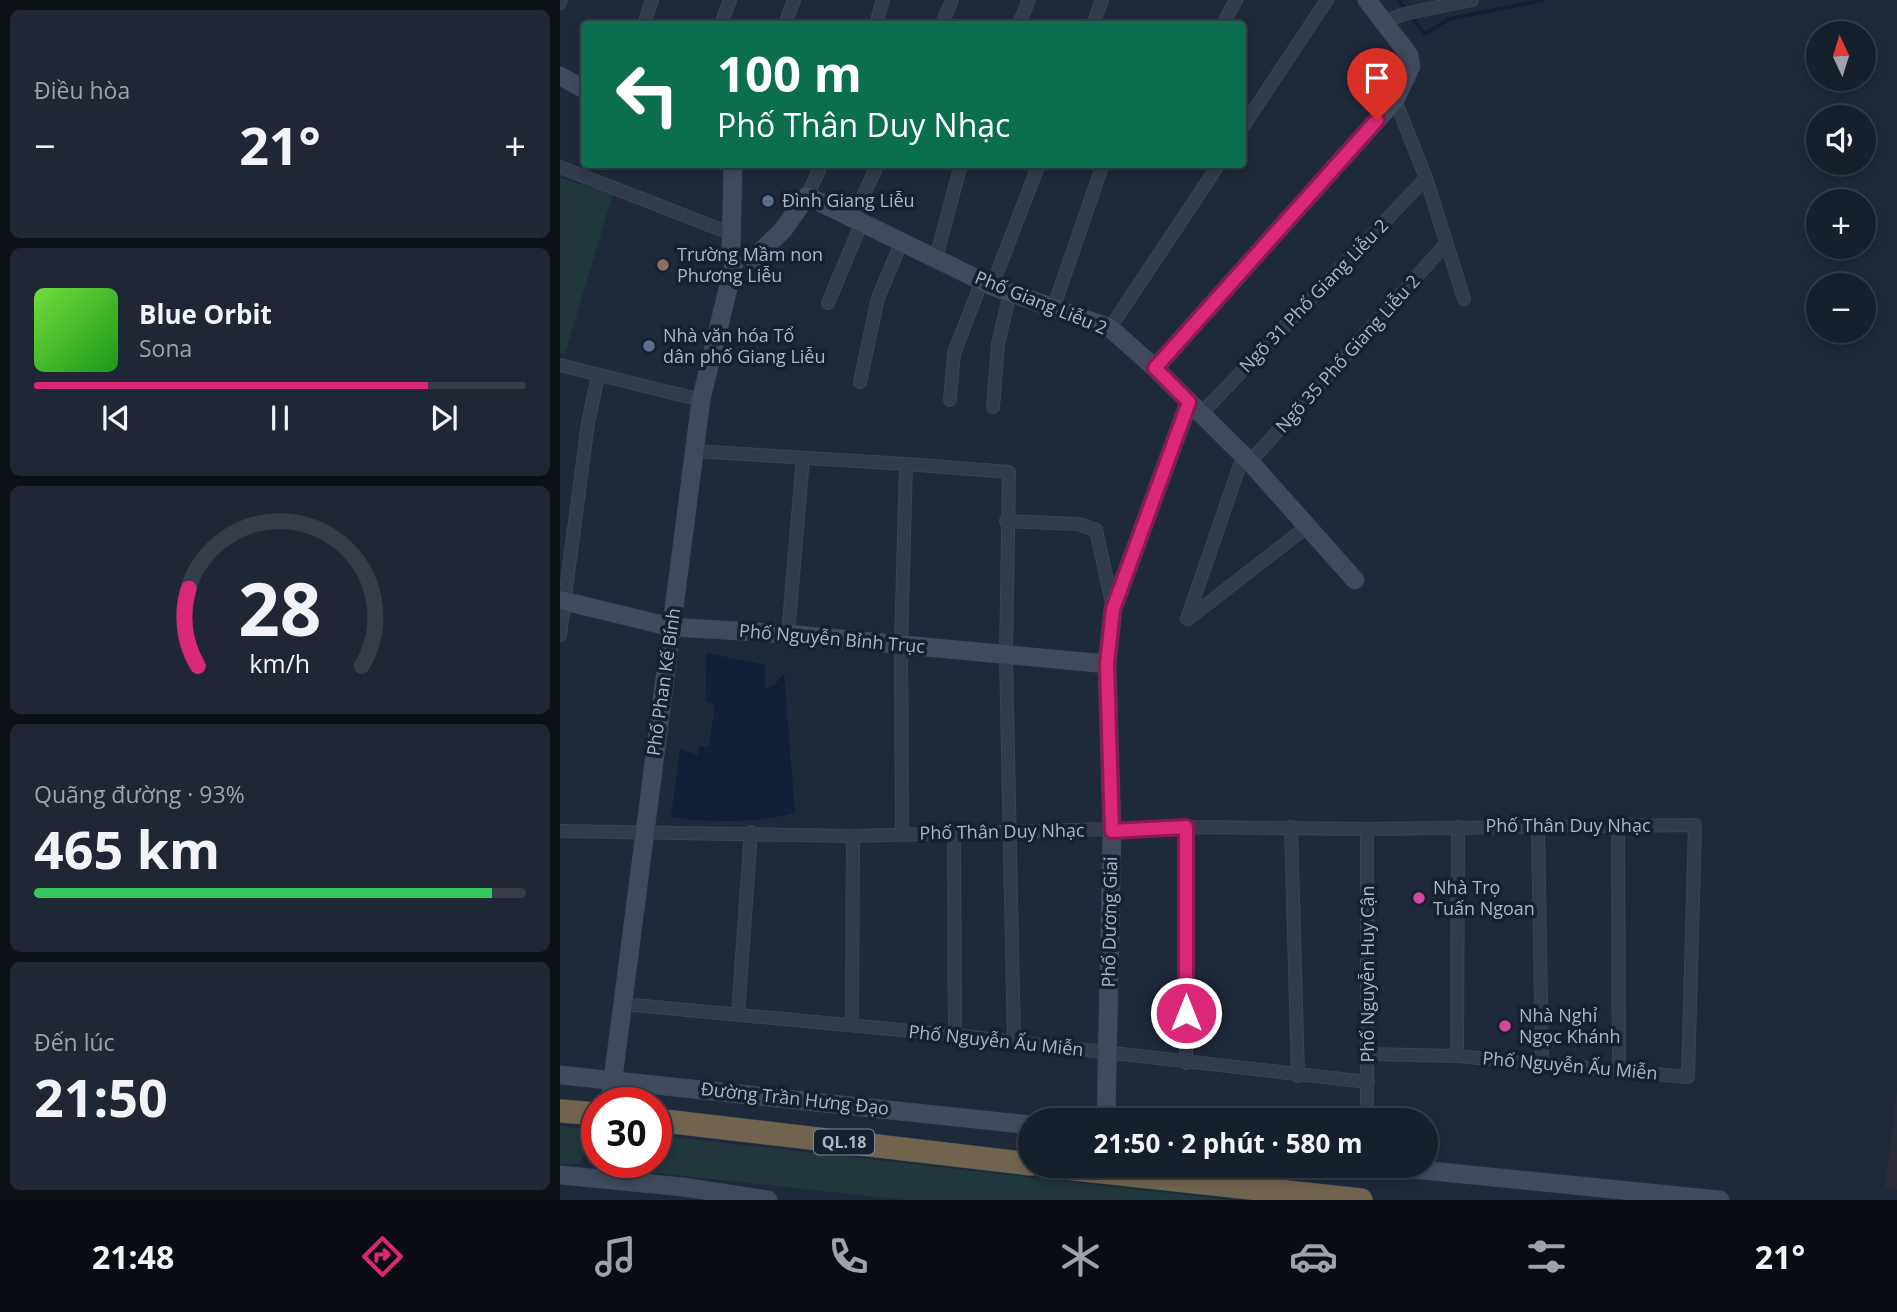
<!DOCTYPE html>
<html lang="vi">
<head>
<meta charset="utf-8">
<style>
	body { margin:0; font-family:"Open Sans",sans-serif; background:#1f2734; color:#f1f3f6; height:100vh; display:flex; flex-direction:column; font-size:26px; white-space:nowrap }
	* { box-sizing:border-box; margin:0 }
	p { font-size:23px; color:#9ea2a9 }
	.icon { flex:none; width:38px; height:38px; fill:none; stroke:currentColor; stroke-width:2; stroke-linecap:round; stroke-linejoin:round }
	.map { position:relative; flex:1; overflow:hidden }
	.details { display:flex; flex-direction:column; gap:10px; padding:10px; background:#0c1118; width:560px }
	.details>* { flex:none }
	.guide { position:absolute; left:21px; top:21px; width:665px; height:147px; border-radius:7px; box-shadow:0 4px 10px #0003,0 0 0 2px #353d48; background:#0b6e4f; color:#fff; overflow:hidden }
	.needle { width:46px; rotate:356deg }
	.tools { position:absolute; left:1246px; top:21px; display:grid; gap:14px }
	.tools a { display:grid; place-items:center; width:70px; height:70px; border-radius:50%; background:#161f2c; box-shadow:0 4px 10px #0003,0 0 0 2px #353d48; font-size:35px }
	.speed { position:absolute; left:21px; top:1087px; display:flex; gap:14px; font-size:35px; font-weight:700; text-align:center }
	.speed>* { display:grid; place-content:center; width:91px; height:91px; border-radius:50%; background:#161f2c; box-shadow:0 4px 10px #0003,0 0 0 2px #353d48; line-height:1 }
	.speed .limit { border:10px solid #d22; background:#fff; color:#111 }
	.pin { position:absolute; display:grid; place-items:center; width:60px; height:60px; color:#fff; margin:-72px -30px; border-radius:50% 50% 50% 0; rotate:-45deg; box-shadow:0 0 7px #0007 }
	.pin .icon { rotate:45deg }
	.me { position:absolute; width:77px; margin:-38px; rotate:0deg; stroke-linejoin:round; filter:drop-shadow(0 0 5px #0008) }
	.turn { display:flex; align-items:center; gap:24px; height:147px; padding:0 21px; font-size:32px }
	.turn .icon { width:91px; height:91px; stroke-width:2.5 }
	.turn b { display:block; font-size:49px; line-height:60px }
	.big { font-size:52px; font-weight:700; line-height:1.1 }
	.details .widget { flex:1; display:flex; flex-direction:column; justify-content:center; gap:10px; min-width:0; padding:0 24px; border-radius:10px; background:#1f2734 }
	.details .dial { align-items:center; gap:0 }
	.dial svg { height:182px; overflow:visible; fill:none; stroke:#353d48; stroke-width:7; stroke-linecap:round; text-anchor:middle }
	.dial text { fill:#f1f3f6; stroke:none }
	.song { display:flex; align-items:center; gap:21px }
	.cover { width:84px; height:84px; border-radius:10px; background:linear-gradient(135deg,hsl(100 70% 55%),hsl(120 70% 35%)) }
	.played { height:7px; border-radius:4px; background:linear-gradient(90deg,#db2777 80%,#353d48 80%) }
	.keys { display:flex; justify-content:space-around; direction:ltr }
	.heat { display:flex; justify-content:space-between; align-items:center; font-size:38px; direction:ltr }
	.charge { height:10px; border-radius:5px; background:linear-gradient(90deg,#34c759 93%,#353d48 0) }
	.trip { position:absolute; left:458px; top:1108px; width:420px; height:70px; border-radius:35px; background:#161f2c; box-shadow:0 4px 10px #0003,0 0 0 2px #353d48; font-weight:700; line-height:70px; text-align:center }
	.menu { display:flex; height:112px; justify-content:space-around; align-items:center; background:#090c12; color:#9ea2a9 }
	.menu .icon { width:49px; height:49px }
	.menu .active { color:#db2777 }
	.menu b { font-size:32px; color:#f1f3f6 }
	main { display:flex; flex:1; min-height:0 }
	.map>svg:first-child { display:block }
	.medical { fill:#2d2a3a }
	.green { fill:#20373b }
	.water { fill:#112037 }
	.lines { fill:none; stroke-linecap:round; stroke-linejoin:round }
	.stream { stroke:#112037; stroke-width:3.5 }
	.street-casing { stroke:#3b4453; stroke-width:14 }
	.secondary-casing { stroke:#3b4453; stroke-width:19 }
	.highway-casing { stroke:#3c4554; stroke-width:24 }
	.street { stroke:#323b4a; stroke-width:12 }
	.secondary { stroke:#3f4a5d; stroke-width:18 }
	.highway { stroke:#71644e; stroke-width:23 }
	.route-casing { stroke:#8e194d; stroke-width:18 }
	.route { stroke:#db2777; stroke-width:12 }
	.service-dot { fill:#5c6f8a; stroke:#17202e; stroke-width:2.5 }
	.education-dot { fill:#8d6e63; stroke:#17202e; stroke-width:2.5 }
	.hotel-dot { fill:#d1479c; stroke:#17202e; stroke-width:2.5 }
	.labels { text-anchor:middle; stroke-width:7; stroke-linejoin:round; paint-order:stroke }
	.shield { fill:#17202e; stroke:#7f8899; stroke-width:2 }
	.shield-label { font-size:16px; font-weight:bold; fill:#acb5c7 }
	.poi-label { font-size:18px; fill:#acb5c7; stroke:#17202e; text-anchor:start }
	.street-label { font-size:18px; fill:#acb5c7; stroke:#17202e }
</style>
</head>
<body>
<main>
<section class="details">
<div class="widget"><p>Điều hòa</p>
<div class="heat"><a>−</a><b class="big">21°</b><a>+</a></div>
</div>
<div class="widget">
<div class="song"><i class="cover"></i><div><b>Blue Orbit</b><p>Sona</p></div></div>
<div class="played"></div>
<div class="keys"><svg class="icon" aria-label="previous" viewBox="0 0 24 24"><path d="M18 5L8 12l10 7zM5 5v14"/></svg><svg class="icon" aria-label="pause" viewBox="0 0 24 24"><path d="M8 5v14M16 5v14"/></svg><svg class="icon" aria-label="next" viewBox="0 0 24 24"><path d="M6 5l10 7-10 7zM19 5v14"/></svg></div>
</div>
<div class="widget dial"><svg viewBox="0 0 100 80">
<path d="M14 69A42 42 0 1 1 86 69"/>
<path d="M14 69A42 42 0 0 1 10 35" stroke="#db2777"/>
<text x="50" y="56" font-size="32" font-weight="700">28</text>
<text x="50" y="72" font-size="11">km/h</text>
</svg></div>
<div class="widget"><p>Quãng đường · 93%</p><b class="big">465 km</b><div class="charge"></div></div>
<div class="widget"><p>Đến lúc</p><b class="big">21:50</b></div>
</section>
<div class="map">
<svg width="1337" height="1200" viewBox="0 0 1337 1200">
	<rect width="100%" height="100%" fill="#1e293a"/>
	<polygon class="medical" points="1337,1090 1337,1190 1325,1188"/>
	<g class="green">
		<polygon points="0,178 53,194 5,354 0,353"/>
		<polygon points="0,1126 22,1128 27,1148 20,1164 0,1164"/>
		<polygon points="96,1135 672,1200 345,1200 59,1169 53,1164 96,1162"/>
	</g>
	<path class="water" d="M147,653L205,665V689L214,685L224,674L235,813C194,823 153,823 111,817L120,749L138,755L139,747L149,746L155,705L145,701Z"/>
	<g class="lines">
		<g class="stream">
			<polyline points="839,0 846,10"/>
			<polyline points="851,16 864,34 889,19 983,0"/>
		</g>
		<defs>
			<g id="street">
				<polyline points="0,3 1,0"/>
				<polyline points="824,22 844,14 912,0"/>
				<polyline points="84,24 92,0"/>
				<polyline points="161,24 170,0"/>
				<polyline points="225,24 234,0"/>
				<polyline points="316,24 323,0"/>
				<polyline points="382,24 392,0"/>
				<polyline points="459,24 469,0"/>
				<polyline points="533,24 542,0"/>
				<polyline points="663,24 676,0"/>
				<polyline points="835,100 866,178 904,299"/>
				<polyline points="682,128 767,0"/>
				<polyline points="0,167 172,234"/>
				<polyline points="247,196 262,164"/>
				<polyline points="293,218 318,164"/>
				<polyline points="376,258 401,164"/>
				<polyline points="432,286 479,164"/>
				<polyline points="268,303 302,222"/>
				<polyline points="494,306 543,164"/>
				<polyline points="550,328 659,164"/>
				<polyline points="0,365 141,400"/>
				<polyline points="300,382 318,298 342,241"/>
				<polyline points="390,400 394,353 422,281"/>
				<polyline points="433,407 438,344 450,293"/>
				<polyline points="641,414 866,178"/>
				<polyline points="134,451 346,464 341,645 342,834"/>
				<polyline points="690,462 885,245"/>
				<polyline points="346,464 449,472 446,656 454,1044"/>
				<polyline points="446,521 518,524 536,530 553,608"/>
				<polyline points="627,619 683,456"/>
				<polyline points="628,619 749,525"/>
				<polyline points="228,634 243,458"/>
				<polyline points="0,635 28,423 38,376"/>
				<polyline points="731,827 738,1076"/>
				<polyline points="978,827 982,1062"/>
				<polyline points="1058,827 1059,1070"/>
				<polyline points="0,831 293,836 626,827 807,829 1135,825 1128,1077 897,1056 808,1054"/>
				<polyline points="394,831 395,1035"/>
				<polyline points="63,1004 395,1035 808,1082"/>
				<polyline points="178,1014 191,832"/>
				<polyline points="292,1025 293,836"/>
				<polyline points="897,1056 898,827"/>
				<polyline points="626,1063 626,827"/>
				<polyline points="807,1120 807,829"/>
			</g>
			<g id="secondary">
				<polyline points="0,76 24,89"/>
				<polyline points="171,250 173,164"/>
				<polyline points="193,259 223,230 247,196 432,286 550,328 595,368 690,462 795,580"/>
				<polyline points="595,368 835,100 851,66 849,55 807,0"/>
				<polyline points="0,600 111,627 228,634 547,664"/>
				<polyline points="0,1075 471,1125"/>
				<polyline points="50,1102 141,400 174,264"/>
				<polyline points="546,1120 552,831 547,664 553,609 629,402"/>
				<polyline points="822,1166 1160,1200"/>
				<polyline points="0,1175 123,1187 208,1200"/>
			</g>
			<g id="highway">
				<polyline points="0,1111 37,1114"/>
				<polyline points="96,1120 471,1164"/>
				<polyline points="487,1166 801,1200"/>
			</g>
		</defs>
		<use href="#street" class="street-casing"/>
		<use href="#secondary" class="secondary-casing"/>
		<use href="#highway" class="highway-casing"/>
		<use href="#street" class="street"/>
		<use href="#secondary" class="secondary"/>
		<use href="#highway" class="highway"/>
	</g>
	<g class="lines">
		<defs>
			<polyline id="route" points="626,1013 626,827 552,831 547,664 553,609 629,402 595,368 817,120"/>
		</defs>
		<use href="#route" class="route-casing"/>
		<use href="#route" class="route"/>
	</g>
	<g class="service-dot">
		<circle cx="208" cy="201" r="7"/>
		<circle cx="89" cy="346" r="7"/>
	</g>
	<circle class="education-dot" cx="103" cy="265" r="7"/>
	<g class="hotel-dot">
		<circle cx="859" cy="898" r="7"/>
		<circle cx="945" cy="1026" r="7"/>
	</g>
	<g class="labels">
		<rect class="shield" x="254" y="1129.5" width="60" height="25" rx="5"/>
		<g class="shield-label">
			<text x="284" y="1148">QL.18</text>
		</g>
		<g class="poi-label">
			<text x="222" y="207">Đình Giang Liễu</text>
			<text x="117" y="261">Trường Mầm non<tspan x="117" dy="21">Phương Liễu</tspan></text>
			<text x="103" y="342">Nhà văn hóa Tổ<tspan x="103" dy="21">dân phố Giang Liễu</tspan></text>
			<text x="873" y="894">Nhà Trọ<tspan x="873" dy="21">Tuấn Ngoan</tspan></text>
			<text x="959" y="1022">Nhà Nghỉ<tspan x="959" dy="21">Ngọc Khánh</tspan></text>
		</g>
		<g class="street-label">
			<text transform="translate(754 296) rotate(-46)" y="6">Ngõ 31 Phố Giang Liễu 2</text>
			<text transform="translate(481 303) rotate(22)" y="6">Phố Giang Liễu 2</text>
			<text transform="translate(788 354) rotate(-48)" y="6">Ngõ 35 Phố Giang Liễu 2</text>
			<text transform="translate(272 639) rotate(5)" y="6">Phố Nguyễn Bỉnh Trục</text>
			<text transform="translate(104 682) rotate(-82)" y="6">Phố Phan Kế Bính</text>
			<text x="1008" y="832">Phố Thân Duy Nhạc</text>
			<text transform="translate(442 832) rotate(-1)" y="6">Phố Thân Duy Nhạc</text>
			<text transform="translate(550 922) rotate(-89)" y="6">Phố Dương Giai</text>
			<text transform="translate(808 974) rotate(-90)" y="6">Phố Nguyễn Huy Cận</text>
			<text transform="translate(436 1041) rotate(6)" y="6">Phố Nguyễn Ấu Miễn</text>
			<text transform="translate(1010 1066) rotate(5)" y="6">Phố Nguyễn Ấu Miễn</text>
			<text transform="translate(235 1099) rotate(6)" y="6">Đường Trần Hưng Đạo</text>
		</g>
	</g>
</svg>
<div class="tools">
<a><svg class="needle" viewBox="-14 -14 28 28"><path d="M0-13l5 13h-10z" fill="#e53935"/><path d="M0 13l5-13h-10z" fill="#9ea2a9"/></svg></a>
<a><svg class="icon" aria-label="sound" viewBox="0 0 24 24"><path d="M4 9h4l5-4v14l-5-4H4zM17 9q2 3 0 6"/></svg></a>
<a>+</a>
<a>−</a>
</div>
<div class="speed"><div class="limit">30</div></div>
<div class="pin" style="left:817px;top:120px;background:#d93025"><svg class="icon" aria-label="arrive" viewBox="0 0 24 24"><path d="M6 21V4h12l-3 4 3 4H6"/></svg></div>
<svg class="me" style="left:626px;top:1013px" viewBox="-20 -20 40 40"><circle r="17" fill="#db2777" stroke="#fff" stroke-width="3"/><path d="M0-11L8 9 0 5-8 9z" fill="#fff"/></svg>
<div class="trip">21:50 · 2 phút · 580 m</div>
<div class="guide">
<div class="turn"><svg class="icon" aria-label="left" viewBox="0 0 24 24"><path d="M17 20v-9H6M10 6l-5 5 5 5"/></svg><div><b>100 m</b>Phố Thân Duy Nhạc</div></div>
</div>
</div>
</main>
<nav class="menu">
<b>21:48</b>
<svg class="icon active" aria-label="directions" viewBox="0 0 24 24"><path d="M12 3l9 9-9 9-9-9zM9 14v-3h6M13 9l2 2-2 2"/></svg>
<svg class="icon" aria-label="music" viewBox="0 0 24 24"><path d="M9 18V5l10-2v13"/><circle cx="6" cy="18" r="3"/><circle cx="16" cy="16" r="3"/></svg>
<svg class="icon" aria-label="phone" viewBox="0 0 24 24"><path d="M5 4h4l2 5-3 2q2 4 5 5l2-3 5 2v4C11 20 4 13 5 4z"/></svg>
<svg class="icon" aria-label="climate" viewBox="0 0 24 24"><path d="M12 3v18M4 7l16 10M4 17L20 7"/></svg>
<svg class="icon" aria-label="car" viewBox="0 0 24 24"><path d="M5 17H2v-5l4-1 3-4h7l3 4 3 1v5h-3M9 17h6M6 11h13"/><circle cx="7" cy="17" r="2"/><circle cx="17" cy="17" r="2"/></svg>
<svg class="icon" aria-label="filters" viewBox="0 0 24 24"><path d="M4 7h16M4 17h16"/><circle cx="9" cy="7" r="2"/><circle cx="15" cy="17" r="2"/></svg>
<b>21°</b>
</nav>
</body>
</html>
